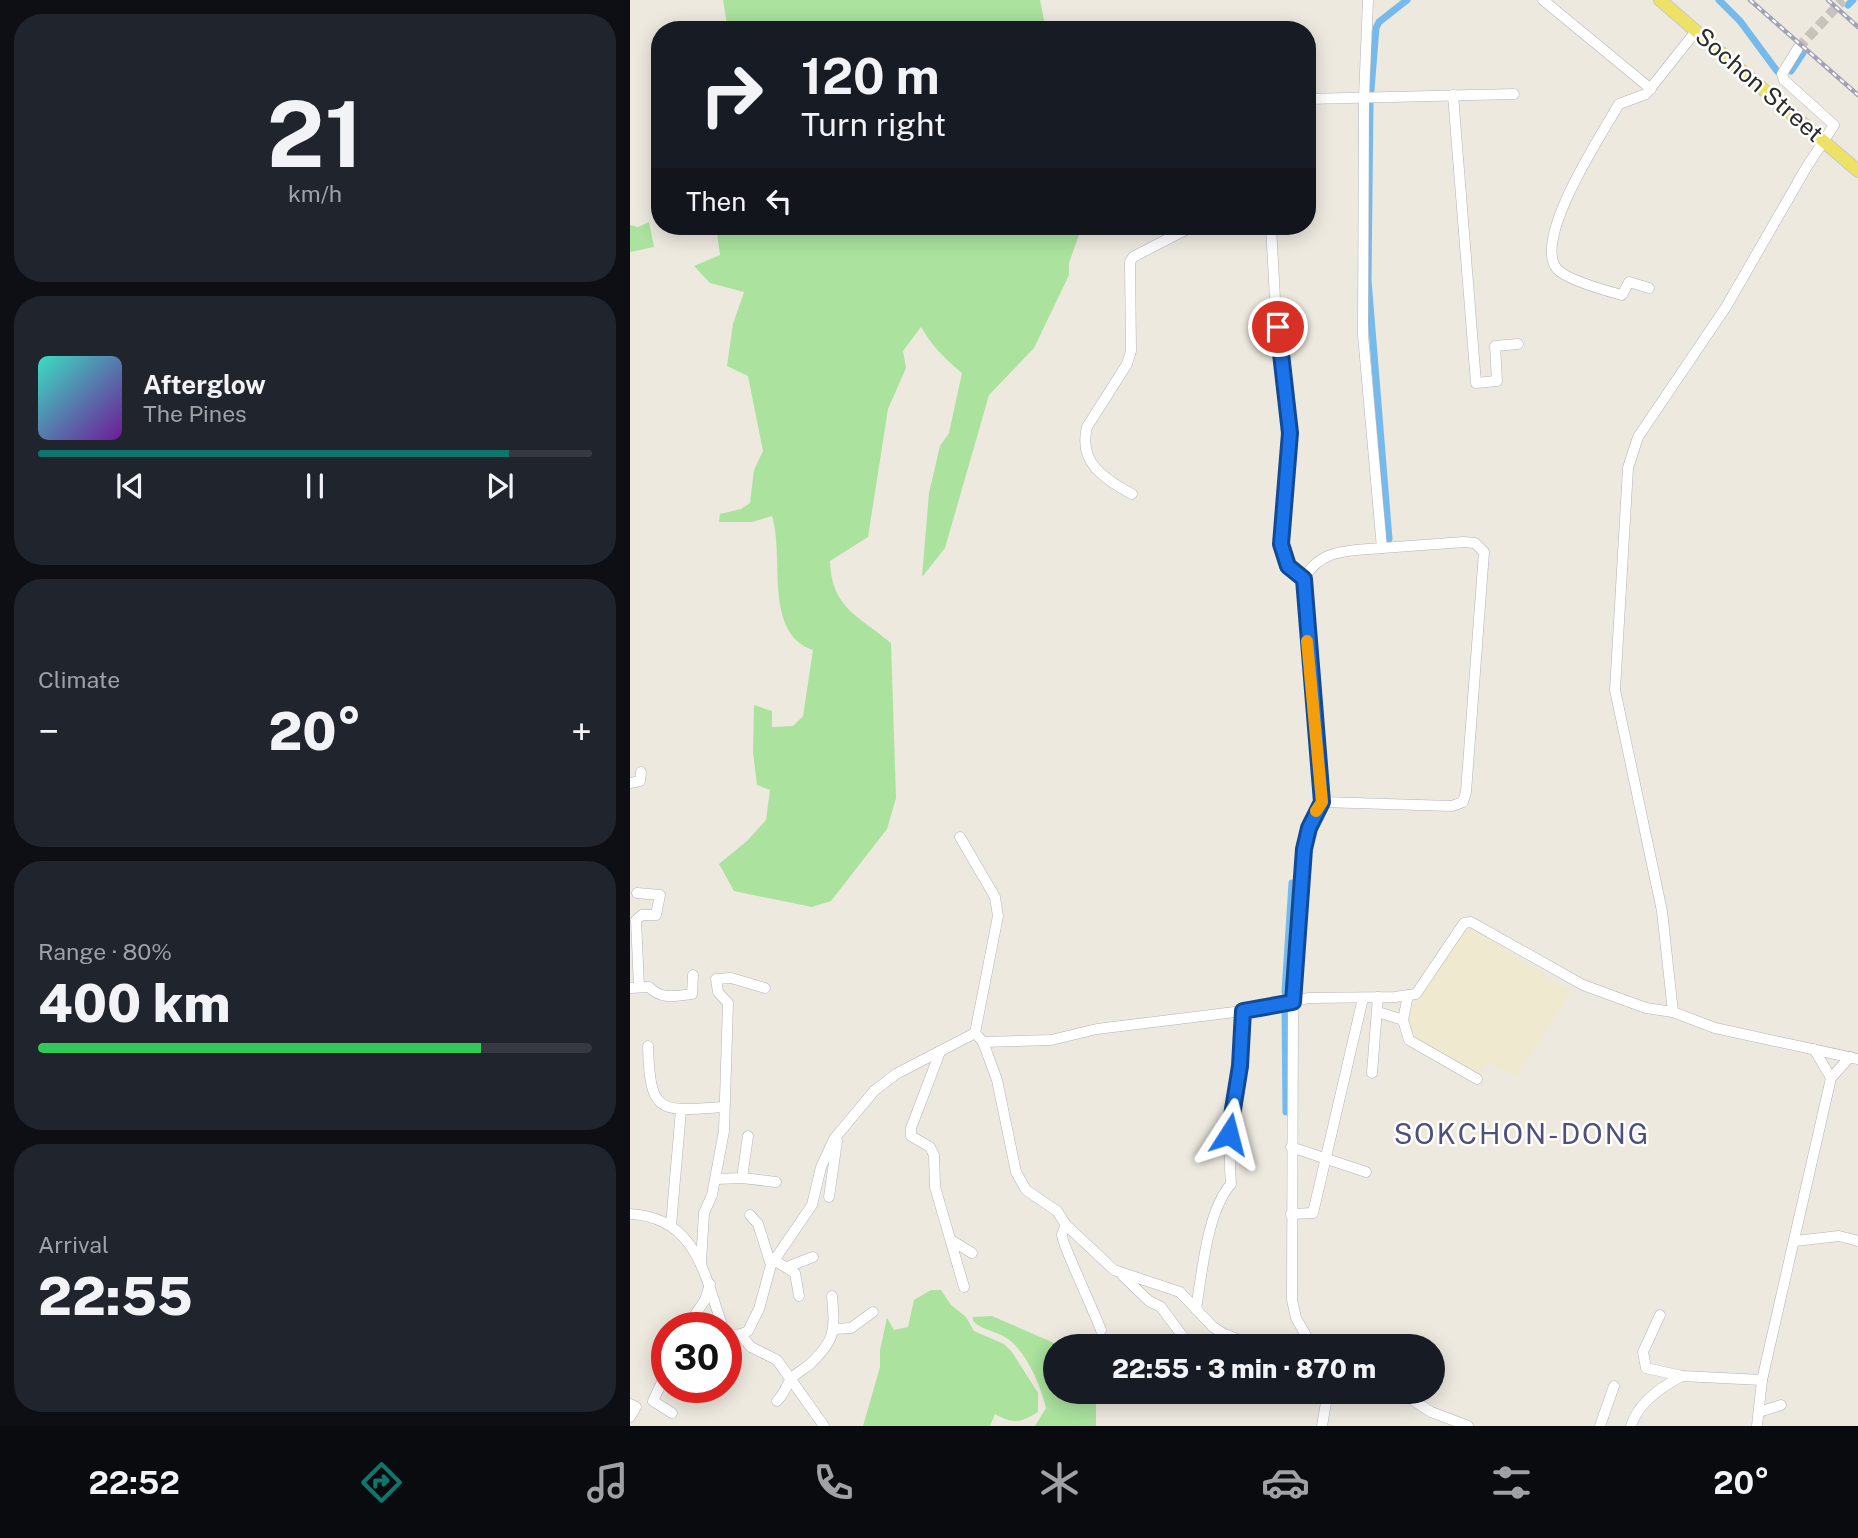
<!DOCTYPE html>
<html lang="en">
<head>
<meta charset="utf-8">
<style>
	body { margin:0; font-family:"Public Sans",sans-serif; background:#20242c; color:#f1f3f6; height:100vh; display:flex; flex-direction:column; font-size:26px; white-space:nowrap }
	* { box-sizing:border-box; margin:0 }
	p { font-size:23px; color:#9ea1a6 }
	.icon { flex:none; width:38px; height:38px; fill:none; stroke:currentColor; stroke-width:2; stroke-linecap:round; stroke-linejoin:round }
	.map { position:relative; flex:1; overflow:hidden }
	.panel { display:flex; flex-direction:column; gap:14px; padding:14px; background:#0d0f14; width:630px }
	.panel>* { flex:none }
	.top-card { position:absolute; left:21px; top:21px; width:665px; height:214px; border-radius:28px; box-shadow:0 4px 18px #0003; background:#171b24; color:#f1f3f6; overflow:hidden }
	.speed { position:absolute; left:21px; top:1312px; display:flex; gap:14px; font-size:35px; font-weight:700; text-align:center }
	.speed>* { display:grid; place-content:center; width:91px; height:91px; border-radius:50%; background:#171b24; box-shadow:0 4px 18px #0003; line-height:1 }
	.speed .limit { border:10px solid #d22; background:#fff; color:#111 }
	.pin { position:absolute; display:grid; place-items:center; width:60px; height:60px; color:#fff; margin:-30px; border:4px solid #fff; border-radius:50%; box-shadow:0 2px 7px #0007 }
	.me { position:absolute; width:77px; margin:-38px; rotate:9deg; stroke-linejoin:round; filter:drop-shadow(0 0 5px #0008) }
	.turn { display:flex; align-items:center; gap:24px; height:147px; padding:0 35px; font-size:32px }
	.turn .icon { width:91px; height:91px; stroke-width:2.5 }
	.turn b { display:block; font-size:49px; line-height:60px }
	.then { display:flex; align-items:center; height:66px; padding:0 35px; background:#0003; gap:14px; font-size:26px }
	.big { font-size:52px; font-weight:800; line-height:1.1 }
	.panel .card { flex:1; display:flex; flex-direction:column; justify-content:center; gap:10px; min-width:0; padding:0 24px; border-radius:28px; background:#20242c }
	.panel .dial { align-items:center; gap:0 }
	.dial b { font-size:91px; line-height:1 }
	.song { display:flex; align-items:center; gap:21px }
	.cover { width:84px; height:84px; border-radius:10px; background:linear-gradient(135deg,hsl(170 70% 55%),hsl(280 70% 35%)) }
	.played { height:7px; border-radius:4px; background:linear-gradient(90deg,#0f766e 85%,#363941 85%) }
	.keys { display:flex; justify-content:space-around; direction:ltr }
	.heat { display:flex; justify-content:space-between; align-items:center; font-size:38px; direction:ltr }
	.charge { height:10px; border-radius:5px; background:linear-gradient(90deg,#34c759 80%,#363941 0) }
	.trip { position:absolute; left:413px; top:1334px; width:402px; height:70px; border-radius:35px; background:#171b24; box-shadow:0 4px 18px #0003; font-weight:800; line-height:70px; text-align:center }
	.dock { display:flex; height:112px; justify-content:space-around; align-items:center; background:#090b0e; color:#9ea1a6 }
	.dock .icon { width:49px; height:49px }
	.dock .selected { color:#0f766e }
	.dock b { font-size:32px; color:#f1f3f6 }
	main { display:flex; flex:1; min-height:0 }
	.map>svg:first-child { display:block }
	.education { fill:#eee9cf }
	.green { fill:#aae29e }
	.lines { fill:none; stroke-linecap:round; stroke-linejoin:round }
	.canal { stroke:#76baeb; stroke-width:7 }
	.minor-tunnel { stroke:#c6c3bb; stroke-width:10; stroke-dasharray:10 5; stroke-linecap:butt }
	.minor-casing { stroke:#b2b3bf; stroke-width:11 }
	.major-casing { stroke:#c8c8c8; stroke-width:14 }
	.minor { stroke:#fff; stroke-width:10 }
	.major { stroke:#ede265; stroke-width:12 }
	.rail-casing { stroke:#a2a2b6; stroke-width:4.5 }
	.rail { stroke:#fff; stroke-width:2; stroke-dasharray:5; stroke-linecap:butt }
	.route-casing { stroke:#114b97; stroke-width:18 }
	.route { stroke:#1a73e8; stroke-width:12 }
	.slow { stroke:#f59e0b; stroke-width:12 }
	.labels { text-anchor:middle; stroke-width:5; stroke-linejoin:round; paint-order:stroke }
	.street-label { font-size:24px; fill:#2c2c2c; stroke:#fff }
	.quarter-label { font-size:28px; letter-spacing:2px; fill:#4d4f7c; stroke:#fff }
</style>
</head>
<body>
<main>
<section class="panel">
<div class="card dial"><b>21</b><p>km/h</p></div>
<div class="card">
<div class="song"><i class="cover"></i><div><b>Afterglow</b><p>The Pines</p></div></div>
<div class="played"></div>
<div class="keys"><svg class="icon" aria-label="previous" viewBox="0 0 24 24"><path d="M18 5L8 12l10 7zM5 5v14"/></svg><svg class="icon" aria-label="pause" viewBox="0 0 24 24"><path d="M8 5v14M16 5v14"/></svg><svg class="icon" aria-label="next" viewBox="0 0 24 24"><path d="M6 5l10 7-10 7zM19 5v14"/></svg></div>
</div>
<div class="card"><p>Climate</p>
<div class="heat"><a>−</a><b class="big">20°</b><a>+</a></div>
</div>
<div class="card"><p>Range · 80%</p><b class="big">400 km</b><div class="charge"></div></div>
<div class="card"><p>Arrival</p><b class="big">22:55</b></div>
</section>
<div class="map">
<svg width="1228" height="1426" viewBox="0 0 1228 1426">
	<rect width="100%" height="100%" fill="#ede9df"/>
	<polygon class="education" points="840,927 941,992 886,1076 858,1062 849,1075 785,1038 780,1030 778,1012 835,928"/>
	<g class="green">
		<polygon points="93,0 410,0 416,30 98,30"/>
		<polygon points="19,222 24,247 0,252 0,225 8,227"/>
		<path d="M86,226H452L439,263V275L404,348L359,395L315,548L292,577L299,493L310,446L319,433L332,373C315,359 302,346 291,327L273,351L276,368L258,409L238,537L200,561C201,607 228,616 261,643L266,798L257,829L201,901L182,907L104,891L89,864L117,841L136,820L140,790L127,785L123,752L124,705L142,711V727L163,726L173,716L183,650C133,633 155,558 142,516L122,522H89L90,514L111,509L120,503L124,470L133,451L118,376L97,366L103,324L114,292L80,283L64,266L90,255Z"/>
		<path d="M301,1290H311L321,1305L336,1317L344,1331L374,1344L382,1352L408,1393V1412C390,1423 383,1424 365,1414L360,1426H233L250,1367V1350L257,1318L264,1330L278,1327L284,1300Z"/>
		<path d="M362,1316L431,1346H425V1391H462L466,1405V1426H405L416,1408C411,1386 397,1353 378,1339C367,1331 353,1331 343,1321V1317Z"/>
	</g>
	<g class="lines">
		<g class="canal">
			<polyline points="1089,0 1110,21 1147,71"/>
			<polyline points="1218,5 1223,0"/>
			<polyline points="1161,71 1173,53"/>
			<polyline points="741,90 746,28 749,22 777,0"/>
			<polyline points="740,103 738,280 759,539"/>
			<polyline points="655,992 662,883"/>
			<polyline points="655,1007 656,1112"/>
		</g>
		<polyline class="minor-tunnel" points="1168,48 1213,0"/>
		<defs>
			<g id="minor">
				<polyline points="913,0 1021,89"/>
				<polyline points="1168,48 1152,74 1154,80 1204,125 1176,168 1096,307 1008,437 998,468 985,690 1032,911 1043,1012 1085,1028 1228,1059"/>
				<polyline points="823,95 846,383 867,381 865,346 888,344"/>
				<polyline points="677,99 884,94"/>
				<polyline points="641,226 645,299 660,433 651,544 658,566 674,579"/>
				<path d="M1019,288L999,282L992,295C977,291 937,280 927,269C902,239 972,134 989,104L1016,94L1066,31"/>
				<path d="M502,494C474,479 448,462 457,427L497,364L501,351L500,262L503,257L563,226"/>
				<polyline points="0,783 10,781 11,772"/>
				<polyline points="692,802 822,806 833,802 836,792 854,552 845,543 834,542 752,548"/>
				<polyline points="330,837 365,897 368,916 345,1033 353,1042 421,1040 467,1029 613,1011 679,998 765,997 786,994 834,923 841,922 953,985 1016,1008 1043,1012"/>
				<polyline points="7,893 30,895 26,915 12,915 6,920 9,987"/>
				<path d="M0,988L19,987C32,1000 45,996 62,994L63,975"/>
				<polyline points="748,1012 773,1020 779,1040 847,1079"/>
				<polyline points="773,1020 778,995"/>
				<polyline points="353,1042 367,1080 386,1172 396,1190 427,1211 436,1225 484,1270 550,1292 583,1327 594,1334 625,1346"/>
				<path d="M18,1046C20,1116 30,1111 94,1107"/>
				<polyline points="1184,1049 1201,1078"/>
				<polyline points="310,1052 281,1128 281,1136 300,1147 304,1155 305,1187 334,1287"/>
				<polyline points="742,1073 748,997"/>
				<polyline points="661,1147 736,1172"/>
				<polyline points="112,1178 118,1136"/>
				<polyline points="86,1179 112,1178 146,1182"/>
				<polyline points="199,1197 207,1141"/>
				<path d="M0,1214C67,1217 75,1277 93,1328"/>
				<polyline points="661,1214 683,1213 733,998"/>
				<polyline points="120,1215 128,1224 141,1265"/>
				<polyline points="41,1225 51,1110"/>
				<path d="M436,1225C435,1228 432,1232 432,1235C431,1241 466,1316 471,1330"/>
				<polyline points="321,1240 342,1253"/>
				<polyline points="1165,1241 1209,1236 1228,1241"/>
				<polyline points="144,1260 165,1273 169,1296"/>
				<polyline points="71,1262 74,1213 82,1195 94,1131 98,1003 88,992 86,979 101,978 135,988"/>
				<polyline points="157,1267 183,1257"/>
				<polyline points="493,1276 519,1301 531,1307 554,1338"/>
				<path d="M566,1309C572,1273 577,1211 601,1184C596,1126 610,1069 613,1011"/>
				<polyline points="1030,1315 1013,1352 1016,1368 1052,1376 1132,1380"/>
				<polyline points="56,1328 75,1300 80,1284"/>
				<polyline points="205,1329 221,1328 243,1312"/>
				<polyline points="96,1332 106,1336 118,1331 129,1309 141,1265 182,1205 191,1167 204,1139 244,1091 266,1074 345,1033"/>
				<polyline points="110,1334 121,1347 147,1360 194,1426"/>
				<path d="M682,1346L666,1318L662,1300L663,1002L675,849L679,828L692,802L674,579C690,548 720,551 752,548L733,335L734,97L738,0"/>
				<polyline points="37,1371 23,1401 42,1413"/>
				<polyline points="769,1391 801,1412 838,1426"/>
				<path d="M147,1401C155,1393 156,1386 161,1379C166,1373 174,1369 179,1365C206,1340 205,1331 202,1296"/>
				<polyline points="0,1404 6,1407 0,1417"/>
				<polyline points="1129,1412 1151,1405"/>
				<polyline points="692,1426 698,1391"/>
				<polyline points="970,1426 984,1386"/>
				<path d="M1001,1426C1008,1403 1031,1387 1052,1376"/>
				<polyline points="1127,1426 1132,1380 1201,1078 1220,1057"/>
			</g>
			<polyline id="major" points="1030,0 1228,171"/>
		</defs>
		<use href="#minor" class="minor-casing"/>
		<use href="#major" class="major-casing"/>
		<use href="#minor" class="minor"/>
		<use href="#major" class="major"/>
		<defs>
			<g id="rail">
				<polyline points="1120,0 1228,95"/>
				<polyline points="1198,0 1228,27"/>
			</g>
		</defs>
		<use href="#rail" class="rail-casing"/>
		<use href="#rail" class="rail"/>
	</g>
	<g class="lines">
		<defs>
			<polyline id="route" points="599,1134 610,1066 613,1011 663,1002 674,849 679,828 692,802 674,579 658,566 651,544 660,433 648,327"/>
		</defs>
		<use href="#route" class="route-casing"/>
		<use href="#route" class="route"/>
		<polyline class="slow" points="677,641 692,802 686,811"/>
	</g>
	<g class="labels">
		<g class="street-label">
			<text transform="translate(1129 85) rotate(41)" y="8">Sochon Street</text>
		</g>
		<g class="quarter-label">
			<text x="892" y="1144">SOKCHON-DONG</text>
		</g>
	</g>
</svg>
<div class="speed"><div class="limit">30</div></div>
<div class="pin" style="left:648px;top:327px;background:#d93025"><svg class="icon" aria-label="arrive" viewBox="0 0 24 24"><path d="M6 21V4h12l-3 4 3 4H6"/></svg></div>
<svg class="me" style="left:599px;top:1134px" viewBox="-20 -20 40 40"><path d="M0-17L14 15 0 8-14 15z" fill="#1a73e8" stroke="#fff" stroke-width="4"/></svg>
<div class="trip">22:55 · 3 min · 870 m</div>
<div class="top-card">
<div class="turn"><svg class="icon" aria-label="right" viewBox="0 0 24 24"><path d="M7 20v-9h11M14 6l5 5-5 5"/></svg><div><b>120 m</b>Turn right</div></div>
<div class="then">Then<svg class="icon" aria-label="left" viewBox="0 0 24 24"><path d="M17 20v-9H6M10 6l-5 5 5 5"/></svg></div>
</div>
</div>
</main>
<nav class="dock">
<b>22:52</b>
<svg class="icon selected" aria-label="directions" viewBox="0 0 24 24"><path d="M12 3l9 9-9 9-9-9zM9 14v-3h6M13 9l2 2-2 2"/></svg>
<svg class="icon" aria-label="music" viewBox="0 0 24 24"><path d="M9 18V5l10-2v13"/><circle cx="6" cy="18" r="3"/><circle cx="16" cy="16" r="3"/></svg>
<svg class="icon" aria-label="phone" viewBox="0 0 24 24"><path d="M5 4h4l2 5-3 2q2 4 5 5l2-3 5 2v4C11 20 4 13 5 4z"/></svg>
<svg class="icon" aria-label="climate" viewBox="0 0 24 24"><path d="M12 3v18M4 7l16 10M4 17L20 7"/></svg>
<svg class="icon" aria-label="car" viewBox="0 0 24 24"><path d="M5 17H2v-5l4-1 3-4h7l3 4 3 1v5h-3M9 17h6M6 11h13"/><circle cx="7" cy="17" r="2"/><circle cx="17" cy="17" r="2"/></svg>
<svg class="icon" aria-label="filters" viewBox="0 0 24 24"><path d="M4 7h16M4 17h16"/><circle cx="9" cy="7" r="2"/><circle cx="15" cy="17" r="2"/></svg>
<b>20°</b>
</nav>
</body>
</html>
